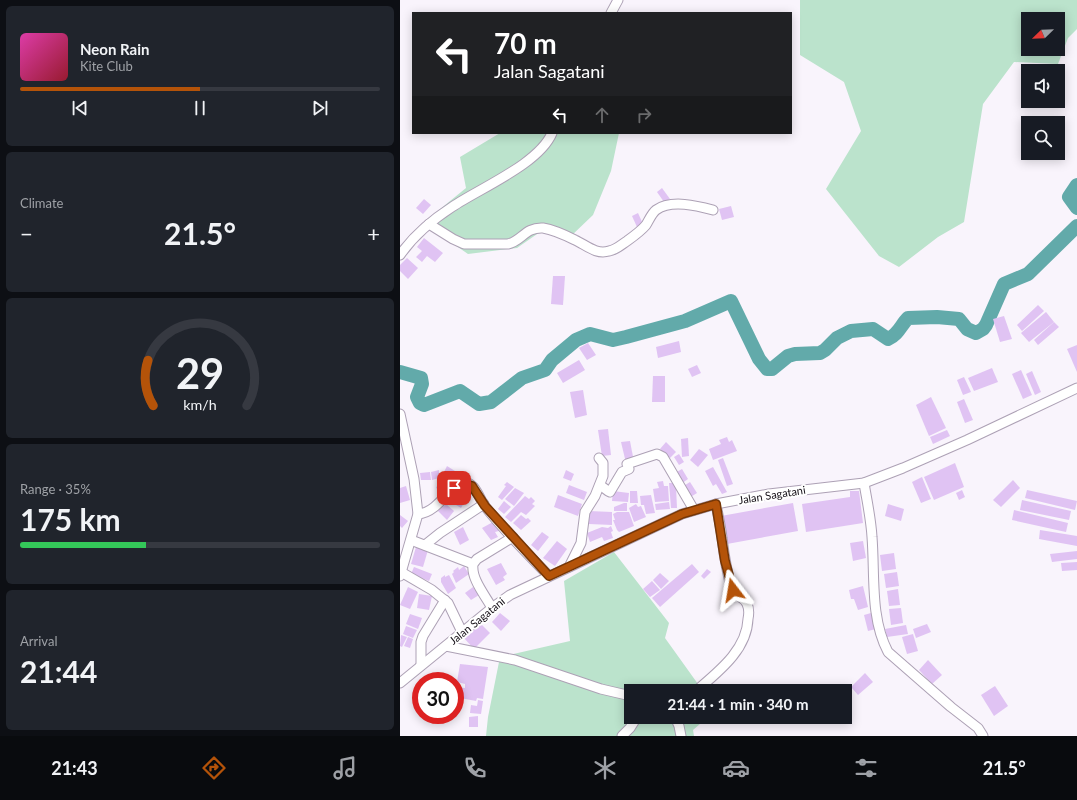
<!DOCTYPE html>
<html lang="en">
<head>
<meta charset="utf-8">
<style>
	body { margin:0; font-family:Lato,sans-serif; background:#20242c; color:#f1f3f6; height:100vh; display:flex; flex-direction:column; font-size:15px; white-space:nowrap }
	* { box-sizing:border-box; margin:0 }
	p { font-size:13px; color:#9ea1a6 }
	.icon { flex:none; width:22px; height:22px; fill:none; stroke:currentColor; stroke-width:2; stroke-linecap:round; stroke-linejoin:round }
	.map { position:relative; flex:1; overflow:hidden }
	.sheet { display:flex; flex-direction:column; gap:6px; padding:6px; background:#0d0f14; width:400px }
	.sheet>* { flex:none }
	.banner { position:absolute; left:12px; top:12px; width:380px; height:122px; border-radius:0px; box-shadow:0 2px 10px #0003; background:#202124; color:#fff; overflow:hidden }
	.needle { width:26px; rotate:247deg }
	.buttons { position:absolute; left:621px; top:12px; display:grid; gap:8px }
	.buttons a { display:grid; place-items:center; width:44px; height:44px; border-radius:0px; background:#171b24; box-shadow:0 2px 10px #0003; font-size:20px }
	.speed { position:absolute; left:12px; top:672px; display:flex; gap:8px; font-size:20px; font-weight:700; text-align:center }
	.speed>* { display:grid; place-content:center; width:52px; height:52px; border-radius:50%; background:#171b24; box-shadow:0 2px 10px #0003; line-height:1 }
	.speed .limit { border:6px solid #d22; background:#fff; color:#111 }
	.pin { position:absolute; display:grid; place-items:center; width:34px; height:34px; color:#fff; margin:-17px; border-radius:8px; box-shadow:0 2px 6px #0006 }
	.me { position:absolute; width:44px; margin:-22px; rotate:346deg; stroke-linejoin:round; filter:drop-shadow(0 0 3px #0008) }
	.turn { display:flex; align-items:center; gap:14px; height:84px; padding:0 16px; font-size:18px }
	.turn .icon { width:52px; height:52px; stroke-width:2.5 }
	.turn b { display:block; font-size:28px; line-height:34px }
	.lanes { display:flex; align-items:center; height:38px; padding:0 16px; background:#0003; justify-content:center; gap:20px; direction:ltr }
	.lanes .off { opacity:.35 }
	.big { font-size:30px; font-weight:700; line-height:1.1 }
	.sheet .tile { flex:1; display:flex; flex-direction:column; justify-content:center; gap:6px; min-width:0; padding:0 14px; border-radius:6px; background:#20242c }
	.sheet .dial { align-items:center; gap:0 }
	.dial svg { height:104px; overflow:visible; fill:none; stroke:#363941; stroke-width:7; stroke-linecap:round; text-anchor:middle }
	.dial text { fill:#f1f3f6; stroke:none }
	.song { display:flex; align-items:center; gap:12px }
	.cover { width:48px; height:48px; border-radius:6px; background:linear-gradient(135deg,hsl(320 70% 55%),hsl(350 70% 35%)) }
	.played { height:4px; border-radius:2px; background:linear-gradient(90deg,#b45309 50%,#363941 50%) }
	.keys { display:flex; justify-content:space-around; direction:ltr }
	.heat { display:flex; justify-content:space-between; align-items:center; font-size:22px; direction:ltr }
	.charge { height:6px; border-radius:3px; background:linear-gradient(90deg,#34c759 35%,#363941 0) }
	.trip { position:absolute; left:224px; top:684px; width:228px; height:40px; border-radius:0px; background:#171b24; box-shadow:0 2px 10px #0003; font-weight:700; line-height:40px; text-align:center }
	.tabs { display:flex; height:64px; justify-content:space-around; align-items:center; background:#090b0e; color:#9ea1a6 }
	.tabs .icon { width:28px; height:28px }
	.tabs .current { color:#b45309 }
	.tabs b { font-size:18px; color:#f1f3f6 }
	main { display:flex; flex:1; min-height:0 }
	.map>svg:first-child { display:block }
	.green { fill:#bbe3cc; fill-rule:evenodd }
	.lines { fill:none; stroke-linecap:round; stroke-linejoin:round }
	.river { stroke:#62aaaa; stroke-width:14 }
	.building { fill:#e0c3f3 }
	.minor-casing { stroke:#ada1b5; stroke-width:11 }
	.minor { stroke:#fff; stroke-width:9 }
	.route-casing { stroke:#753606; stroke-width:10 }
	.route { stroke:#b45309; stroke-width:7 }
	.labels { text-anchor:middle; stroke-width:4; stroke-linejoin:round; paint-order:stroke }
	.street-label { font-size:11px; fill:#140f16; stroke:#fff }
</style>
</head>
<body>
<main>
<section class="sheet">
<div class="tile">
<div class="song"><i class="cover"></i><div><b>Neon Rain</b><p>Kite Club</p></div></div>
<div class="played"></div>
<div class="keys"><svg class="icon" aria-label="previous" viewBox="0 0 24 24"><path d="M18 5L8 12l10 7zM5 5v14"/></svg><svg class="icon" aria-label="pause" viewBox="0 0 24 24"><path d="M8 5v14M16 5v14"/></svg><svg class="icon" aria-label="next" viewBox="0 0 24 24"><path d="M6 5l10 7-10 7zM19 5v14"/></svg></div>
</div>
<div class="tile"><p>Climate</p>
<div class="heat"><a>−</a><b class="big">21.5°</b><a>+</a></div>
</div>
<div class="tile dial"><svg viewBox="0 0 100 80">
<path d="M14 69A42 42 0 1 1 86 69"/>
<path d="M14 69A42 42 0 0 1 10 34" stroke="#b45309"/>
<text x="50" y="56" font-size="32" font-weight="700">29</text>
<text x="50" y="72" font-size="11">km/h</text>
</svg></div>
<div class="tile"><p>Range · 35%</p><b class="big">175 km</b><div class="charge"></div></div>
<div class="tile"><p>Arrival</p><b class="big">21:44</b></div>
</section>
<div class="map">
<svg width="677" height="736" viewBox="0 0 677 736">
	<rect width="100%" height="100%" fill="#f9f4fc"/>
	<g class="green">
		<path d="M400,0H677V29L668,38L658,64L614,62L583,104L564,222L538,237L499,267L479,256L426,189L461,131L444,82L400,55ZM628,19H658V49H628Z"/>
		<polygon points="100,133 219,133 211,171 193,215 170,237 140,232 117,248 68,254 23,223 66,188 60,157"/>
		<polygon points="214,552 269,623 265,638 303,691 231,691 231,717 308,717 293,730 294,736 86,736 88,717 100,657 170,641 164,581"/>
	</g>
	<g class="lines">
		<g class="river">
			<polyline points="677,185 669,197 677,208"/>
			<path d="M0,372L21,378L22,384L17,397L20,403L24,405L60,391L79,404L91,402L122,378L145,370L152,360L176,340L190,334L213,340L226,337L285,321L331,301L359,359L367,369H372L388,356L395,354L420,353L425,350L437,338L451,331L473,329L488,339C498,335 501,325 508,318L537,317L559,319L567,329L576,333L583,329L586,325L604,284L628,274L677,226"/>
		</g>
	</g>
	<g class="building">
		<polygon points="262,188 270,199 264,202 257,192"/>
		<polygon points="24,199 31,205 23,214 16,208"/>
		<polygon points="331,206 334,217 322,220 319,209"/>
		<polygon points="238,213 243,224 237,227 232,216"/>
		<polygon points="24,238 43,253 35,262 27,256 22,262 16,257 22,251 17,247"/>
		<polygon points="7,258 18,268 8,279 0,271 0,265"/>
		<polygon points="153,276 165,276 163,305 151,304"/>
		<polygon points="638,305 644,311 622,331 617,325"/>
		<polygon points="646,312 654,322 629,342 621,333"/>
		<polygon points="604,316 612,339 600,342 593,319"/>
		<polygon points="654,322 659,327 638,345 634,340"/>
		<polygon points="279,341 281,352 258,358 256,347"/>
		<polygon points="188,343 196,355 187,360 179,348"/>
		<polygon points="677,345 677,372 667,349"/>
		<polygon points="179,360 185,370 163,383 157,373"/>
		<polygon points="297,365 301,373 292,377 288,369"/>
		<polygon points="592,368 598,382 574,391 568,378"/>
		<polygon points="621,370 632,395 623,399 612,374"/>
		<polygon points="632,371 641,392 635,395 626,374"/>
		<polygon points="253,376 265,376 265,402 252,402"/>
		<polygon points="564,377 571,392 563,395 557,380"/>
		<polygon points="183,390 187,415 175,418 170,392"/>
		<polygon points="531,397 546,428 529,436 516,405"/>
		<polygon points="564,399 573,420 565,423 557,402"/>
		<polygon points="208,429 211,455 202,456 198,430"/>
		<polygon points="547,430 550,436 533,444 530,437"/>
		<polygon points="327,437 329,442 332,440 337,451 313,460 309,449 321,444 319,440"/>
		<polygon points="288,438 289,456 282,457 281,439"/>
		<polygon points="230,441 234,462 226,463 221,442"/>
		<polygon points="266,442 276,452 270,458 260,449"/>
		<polygon points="299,449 308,455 298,467 290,460"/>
		<polygon points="279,454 284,462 279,465 274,457"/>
		<polygon points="323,458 333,484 327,486 318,460"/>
		<polygon points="555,463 564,487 534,500 524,477"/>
		<polygon points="47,466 55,471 45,493 36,488"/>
		<polygon points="313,467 327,492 322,494 316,484 313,486 305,471"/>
		<polygon points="282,469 288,479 281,484 275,473"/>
		<polygon points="39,470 39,478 32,480 31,472"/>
		<polygon points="166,470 174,474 171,481 163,478"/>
		<polygon points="30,472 31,480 21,480 20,473"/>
		<polygon points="522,477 531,499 521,503 512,482"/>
		<polygon points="613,480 620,488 601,507 593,500"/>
		<polygon points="263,481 264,486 268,486 269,501 255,502 253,489 259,488 257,482"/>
		<polygon points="107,482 114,487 102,500 98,497 106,486 104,485"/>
		<polygon points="290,482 297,493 289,498 282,487"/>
		<polygon points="61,483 72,488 68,497 57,492"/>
		<polygon points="269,483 274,483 276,487 277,508 271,508"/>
		<polygon points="169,485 187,492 184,500 166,493"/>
		<polygon points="6,486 10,500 0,503 0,488"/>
		<polygon points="115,488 124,493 114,506 105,499"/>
		<polygon points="562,490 565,497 559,500 556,493"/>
		<polygon points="627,490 677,501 675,510 625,498"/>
		<polygon points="213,491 229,493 228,502 212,501"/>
		<polygon points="230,491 237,491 238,503 230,503"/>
		<polygon points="450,491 459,491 463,523 406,532 402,504 450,497"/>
		<polygon points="55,494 66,499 61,508 51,502"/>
		<polygon points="158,495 182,504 178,516 154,507"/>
		<polygon points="251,495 255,513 246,514 244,505 241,505 240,496"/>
		<polygon points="125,496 129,499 131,497 135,501 132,504 135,506 126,515 121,512 111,522 105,517"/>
		<polygon points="622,500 671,511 669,520 620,510"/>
		<polygon points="104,501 111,507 104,514 98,509"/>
		<polygon points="269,502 270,509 256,510 255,504"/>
		<polygon points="224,503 227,503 227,511 214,511 214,507"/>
		<polygon points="393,503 398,531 327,544 321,516"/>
		<polygon points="46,504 54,511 47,520 38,511"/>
		<polygon points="236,504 238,507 241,506 246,517 234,522 229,508"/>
		<polygon points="488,504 504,509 501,521 485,516"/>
		<polygon points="614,510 668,523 666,532 612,520"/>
		<polygon points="189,511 212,512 212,525 189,524"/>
		<polygon points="217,512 229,512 234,526 219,532 217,530 213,520 215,520 213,514"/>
		<polygon points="0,515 8,521 2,528 0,526"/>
		<polygon points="121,515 126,519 128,518 131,521 121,530 113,523"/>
		<polygon points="93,522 99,531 95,532 98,537 91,540 82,528"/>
		<polygon points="211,526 213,531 211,532 213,538 204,541 202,537 190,542 187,533 202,527 208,528"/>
		<polygon points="63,527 69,540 60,545 54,532"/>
		<polygon points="640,530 677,536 677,546 639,539"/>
		<polygon points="142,532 149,537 138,551 131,545"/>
		<polygon points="157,541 167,549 155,566 143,558"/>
		<polygon points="463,541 466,558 453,561 450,543"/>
		<polygon points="16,547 28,550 23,567 11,564"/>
		<polygon points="677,551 677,559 652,562 650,554"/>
		<polygon points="494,553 496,569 482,571 480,555"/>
		<polygon points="677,562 677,570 662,571 661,563"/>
		<polygon points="101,563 107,574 103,577 105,580 96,585 87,569"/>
		<polygon points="292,564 299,572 260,607 252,598"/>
		<polygon points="64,566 69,574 56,583 52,574 54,572 53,571 58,567 59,570"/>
		<polygon points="14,567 32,574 29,581 11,574"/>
		<polygon points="307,569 311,572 304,579 301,576"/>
		<polygon points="497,572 499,586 486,588 484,574"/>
		<polygon points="260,573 269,581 261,589 253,580"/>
		<polygon points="45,575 45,577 49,575 56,588 48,594 41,582 41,578"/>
		<polygon points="252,581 260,590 250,597 243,589"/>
		<polygon points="463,586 468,607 458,610 454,599 451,599 449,590"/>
		<polygon points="8,587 18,592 10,609 0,605"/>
		<polygon points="73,587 79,595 71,600 65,593"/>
		<polygon points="498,589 500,605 489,606 487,591"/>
		<polygon points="19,594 32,596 29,610 17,608"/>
		<polygon points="501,608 503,623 491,625 489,609"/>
		<polygon points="100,613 110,621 101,631 92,622"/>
		<polygon points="471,613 476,629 468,631 464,615"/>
		<polygon points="10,614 22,618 18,629 6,624"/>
		<polygon points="80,623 90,633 74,649 63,637"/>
		<polygon points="527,624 531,632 516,638 513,629"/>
		<polygon points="506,625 508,634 487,637 485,629"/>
		<polygon points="6,626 17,630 13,638 3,634"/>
		<polygon points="513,634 518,651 507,654 502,637"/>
		<polygon points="1,635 7,637 2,647 0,646"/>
		<polygon points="8,637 13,639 10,648 4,646"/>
		<polygon points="528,660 542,675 532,684 519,670"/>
		<polygon points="60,664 88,667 83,699 77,698 76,701 55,697 56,687 65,688 65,684 57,682"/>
		<polygon points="465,673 473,682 458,695 451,687"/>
		<polygon points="595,686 608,706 594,716 581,695"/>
		<polygon points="78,700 83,701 81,714 70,713 71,705 77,706"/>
		<polygon points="78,716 78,727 69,727 69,717"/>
	</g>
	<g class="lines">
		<defs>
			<g id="minor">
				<polyline points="211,13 218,0"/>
				<path d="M29,224L53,239L64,244H108C122,241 125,227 143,228C155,230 165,235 175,240C186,245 196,255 209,251C216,250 221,245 227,241C234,236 241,231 246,225C249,220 252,213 256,210C271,199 298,206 313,210"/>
				<path d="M0,255C14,235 32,220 52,207C80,188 139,164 152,133"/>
				<polyline points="0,414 14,479 18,514 0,576"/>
				<path d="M464,483C467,501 471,519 472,537C475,575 470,618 488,652L551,707L578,728L583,736"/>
				<polyline points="200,485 208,491 210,492 222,472 229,469 227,464 257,454 263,457 294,510"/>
				<path d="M18,514C38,513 51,484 62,482C75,481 79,498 84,505C103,530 127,553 149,576"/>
				<polyline points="11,540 73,564"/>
				<polyline points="25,545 40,533 84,504"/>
				<polyline points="169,567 181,543 185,512 195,496 203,476 203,463 199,458"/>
				<polyline points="1,572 32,590 48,603 62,632"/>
				<path d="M92,608C85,595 71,579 73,564L77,559L113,537"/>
				<polyline points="46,646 115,660 201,689 231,696"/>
				<polyline points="21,665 21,642 23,636 45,600"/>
				<polyline points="0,683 92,608 110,595 282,514 316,504 369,494 464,483 503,468 567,440 677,388"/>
				<path d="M296,691C318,672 347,650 348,619C349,614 349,608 347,604C344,596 335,597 332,589C327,573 324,555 322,538C321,527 318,516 316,504"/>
				<polyline points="275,717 279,726 281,736"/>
				<polyline points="222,736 230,728 237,717"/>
			</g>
		</defs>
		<use href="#minor" class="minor-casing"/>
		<use href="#minor" class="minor"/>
	</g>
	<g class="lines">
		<defs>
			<polyline id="route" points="54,488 61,482 72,486 85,506 149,576 282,514 316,504 325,561 333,590"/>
		</defs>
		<use href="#route" class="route-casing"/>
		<use href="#route" class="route"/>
	</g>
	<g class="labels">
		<g class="street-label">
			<text transform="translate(372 495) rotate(-9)" y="4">Jalan Sagatani</text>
			<text transform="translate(77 621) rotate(-39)" y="4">Jalan Sagatani</text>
		</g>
	</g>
</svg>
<div class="buttons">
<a><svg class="needle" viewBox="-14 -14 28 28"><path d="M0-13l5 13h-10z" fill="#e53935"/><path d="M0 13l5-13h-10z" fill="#9ea1a6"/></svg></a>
<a><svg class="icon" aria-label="sound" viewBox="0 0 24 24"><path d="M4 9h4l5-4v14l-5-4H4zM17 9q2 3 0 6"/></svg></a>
<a><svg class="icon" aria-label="search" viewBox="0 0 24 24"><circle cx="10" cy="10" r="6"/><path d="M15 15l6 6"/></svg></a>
</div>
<div class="speed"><div class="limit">30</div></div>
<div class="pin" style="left:54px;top:488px;background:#d93025"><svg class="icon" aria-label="arrive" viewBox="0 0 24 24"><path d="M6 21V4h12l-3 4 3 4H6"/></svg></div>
<svg class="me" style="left:333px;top:590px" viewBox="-20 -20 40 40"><path d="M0-17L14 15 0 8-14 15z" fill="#b45309" stroke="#fff" stroke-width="4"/></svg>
<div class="trip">21:44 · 1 min · 340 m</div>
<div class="banner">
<div class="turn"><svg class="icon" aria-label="left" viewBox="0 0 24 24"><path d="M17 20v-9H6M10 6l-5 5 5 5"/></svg><div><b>70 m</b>Jalan Sagatani</div></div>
<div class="lanes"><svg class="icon" aria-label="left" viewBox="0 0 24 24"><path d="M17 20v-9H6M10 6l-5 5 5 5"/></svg><svg class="icon off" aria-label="ahead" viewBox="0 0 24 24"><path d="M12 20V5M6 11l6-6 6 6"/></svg><svg class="icon off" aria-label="right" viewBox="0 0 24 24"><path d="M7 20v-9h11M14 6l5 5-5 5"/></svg></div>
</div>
</div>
</main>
<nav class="tabs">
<b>21:43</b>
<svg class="icon current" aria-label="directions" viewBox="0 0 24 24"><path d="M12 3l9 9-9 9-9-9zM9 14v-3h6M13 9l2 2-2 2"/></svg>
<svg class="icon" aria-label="music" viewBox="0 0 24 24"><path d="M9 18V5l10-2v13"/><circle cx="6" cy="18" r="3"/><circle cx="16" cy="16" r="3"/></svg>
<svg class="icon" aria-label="phone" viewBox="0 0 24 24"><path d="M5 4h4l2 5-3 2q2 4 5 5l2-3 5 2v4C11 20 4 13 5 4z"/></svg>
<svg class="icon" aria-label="climate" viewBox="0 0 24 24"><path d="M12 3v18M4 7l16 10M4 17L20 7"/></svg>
<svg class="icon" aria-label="car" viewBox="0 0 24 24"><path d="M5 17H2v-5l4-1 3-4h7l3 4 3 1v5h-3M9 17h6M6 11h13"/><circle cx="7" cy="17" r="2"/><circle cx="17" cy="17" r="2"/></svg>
<svg class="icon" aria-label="filters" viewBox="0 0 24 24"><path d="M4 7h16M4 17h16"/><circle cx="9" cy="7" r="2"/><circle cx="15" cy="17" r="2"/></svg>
<b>21.5°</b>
</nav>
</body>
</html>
